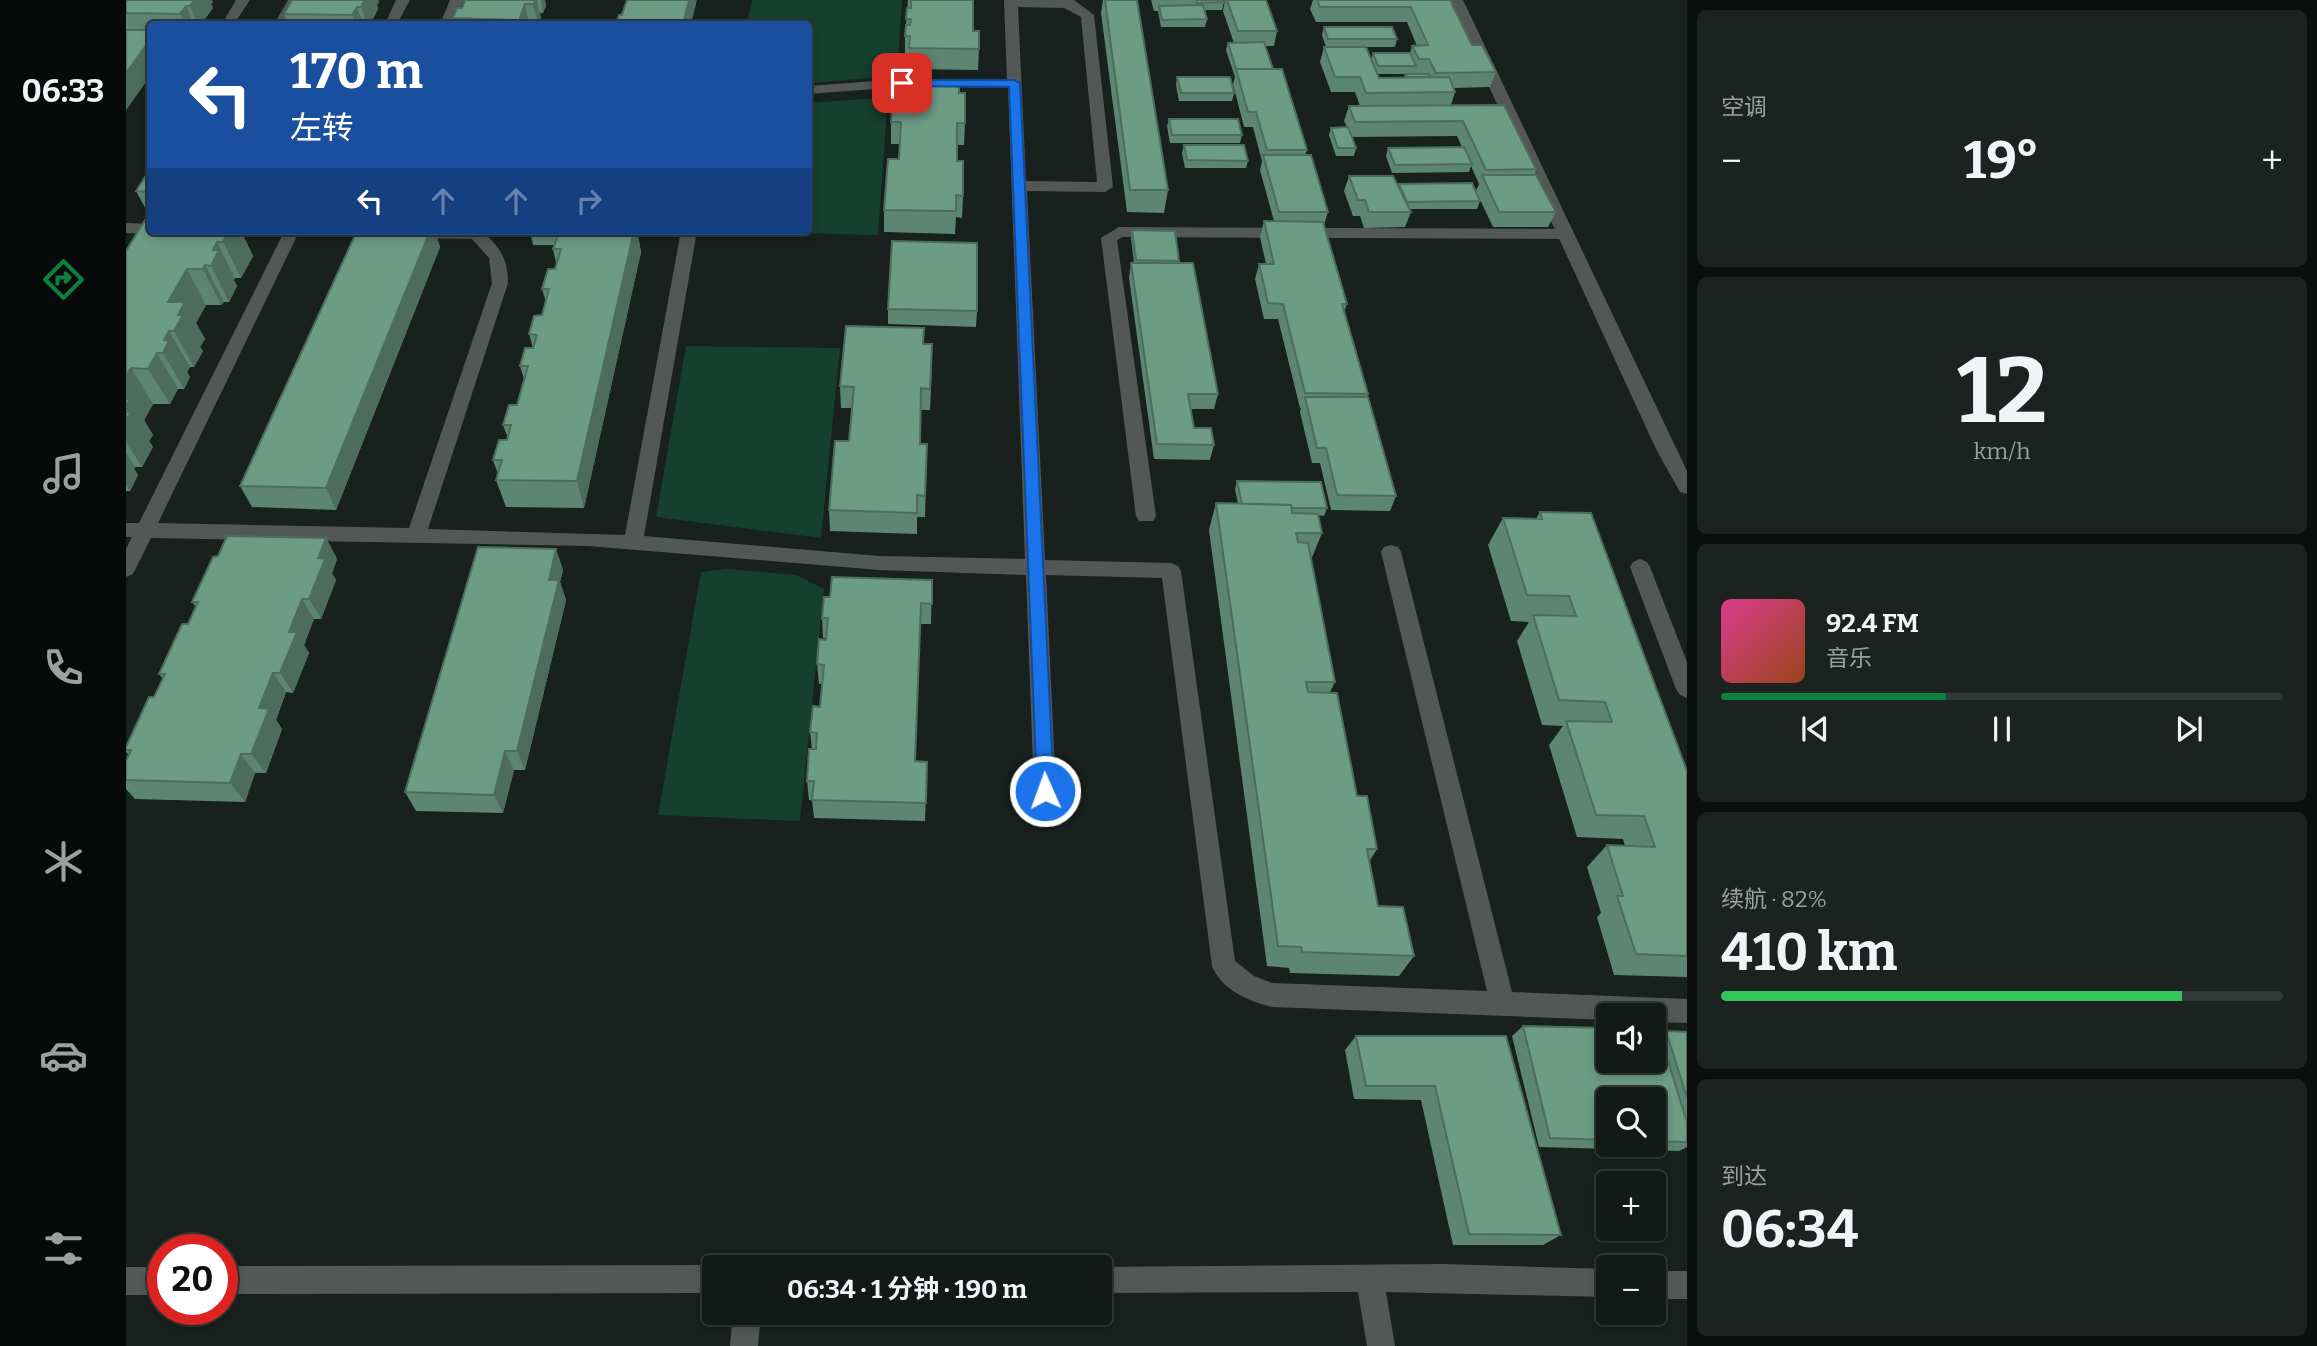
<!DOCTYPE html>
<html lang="zh">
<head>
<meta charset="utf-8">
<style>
	body { margin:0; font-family:Bitter,"Noto Sans SC",serif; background:#1b221f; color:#f1f3f6; height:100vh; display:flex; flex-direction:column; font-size:26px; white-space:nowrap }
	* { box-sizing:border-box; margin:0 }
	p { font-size:23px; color:#9ca0a1 }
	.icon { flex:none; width:38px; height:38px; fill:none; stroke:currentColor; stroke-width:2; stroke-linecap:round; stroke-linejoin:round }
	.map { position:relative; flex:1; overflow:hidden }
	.side { display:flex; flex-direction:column; gap:10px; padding:10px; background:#0a0e0c; width:630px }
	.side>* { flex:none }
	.banner { position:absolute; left:21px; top:21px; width:665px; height:214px; border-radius:7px; box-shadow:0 4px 10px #0003,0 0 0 2px #313835; background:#1a4fa0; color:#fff; overflow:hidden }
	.buttons { position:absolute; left:1470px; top:1003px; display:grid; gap:14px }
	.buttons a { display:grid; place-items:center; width:70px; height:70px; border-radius:7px; background:#121916; box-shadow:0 4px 10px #0003,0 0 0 2px #313835; font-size:35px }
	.speed { position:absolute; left:21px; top:1234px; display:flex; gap:14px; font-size:35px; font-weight:700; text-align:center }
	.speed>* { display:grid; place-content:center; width:91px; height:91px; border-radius:50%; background:#121916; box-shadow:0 4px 10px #0003,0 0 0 2px #313835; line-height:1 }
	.speed .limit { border:10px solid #d22; background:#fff; color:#111 }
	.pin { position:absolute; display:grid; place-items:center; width:60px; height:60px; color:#fff; margin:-30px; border-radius:14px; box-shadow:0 4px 10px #0006 }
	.me { position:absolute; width:77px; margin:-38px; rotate:358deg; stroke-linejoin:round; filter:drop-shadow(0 0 5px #0008) }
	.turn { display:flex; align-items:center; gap:24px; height:147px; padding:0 28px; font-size:32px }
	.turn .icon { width:91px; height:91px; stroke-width:2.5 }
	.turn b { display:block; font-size:49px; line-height:60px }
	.lanes { display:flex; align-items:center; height:66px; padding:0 28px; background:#0003; justify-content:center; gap:35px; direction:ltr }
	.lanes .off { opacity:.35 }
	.big { font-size:52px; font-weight:700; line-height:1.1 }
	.side .widget { flex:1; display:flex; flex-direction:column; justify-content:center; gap:10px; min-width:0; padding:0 24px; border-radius:10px; background:#1b221f }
	.side .dial { align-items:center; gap:0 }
	.dial b { font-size:91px; line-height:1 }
	.song { display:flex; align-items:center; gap:21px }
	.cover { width:84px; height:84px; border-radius:10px; background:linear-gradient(135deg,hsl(330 70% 55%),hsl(20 70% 35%)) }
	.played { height:7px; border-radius:4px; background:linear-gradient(90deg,#0b8043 40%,#313835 40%) }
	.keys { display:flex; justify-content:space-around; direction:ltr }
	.heat { display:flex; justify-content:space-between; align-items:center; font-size:38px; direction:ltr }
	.charge { height:10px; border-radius:5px; background:linear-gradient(90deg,#34c759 82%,#313835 0) }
	.trip { position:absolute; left:576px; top:1255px; width:410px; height:70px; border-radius:7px; background:#121916; box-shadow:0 4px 10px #0003,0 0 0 2px #313835; font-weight:700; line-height:70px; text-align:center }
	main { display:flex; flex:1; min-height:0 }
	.dock { display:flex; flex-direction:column; width:126px; justify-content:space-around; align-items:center; background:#070a09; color:#9ca0a1 }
	.dock .icon { width:49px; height:49px }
	.dock .selected { color:#0b8043 }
	.dock b { font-size:32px; color:#f1f3f6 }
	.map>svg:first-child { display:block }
	.green { fill:#153f2f }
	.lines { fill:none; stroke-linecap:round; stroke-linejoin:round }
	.lane { fill:#535856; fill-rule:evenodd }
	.street { fill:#535856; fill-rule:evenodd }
	.wall { fill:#5d8573; fill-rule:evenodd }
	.shaded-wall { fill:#4c6c5e }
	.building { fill:#6c9b86; stroke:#4c6c5e; stroke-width:2 }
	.route { fill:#1a73e8; stroke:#114b97; stroke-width:2 }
</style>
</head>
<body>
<main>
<nav class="dock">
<b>06:33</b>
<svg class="icon selected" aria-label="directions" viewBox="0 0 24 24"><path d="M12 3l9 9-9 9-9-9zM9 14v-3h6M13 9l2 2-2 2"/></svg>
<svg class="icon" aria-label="music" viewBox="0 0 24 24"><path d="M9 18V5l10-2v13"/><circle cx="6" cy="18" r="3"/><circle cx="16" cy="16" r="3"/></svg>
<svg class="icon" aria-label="phone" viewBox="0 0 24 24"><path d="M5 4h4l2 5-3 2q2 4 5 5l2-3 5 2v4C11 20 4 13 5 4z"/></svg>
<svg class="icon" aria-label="climate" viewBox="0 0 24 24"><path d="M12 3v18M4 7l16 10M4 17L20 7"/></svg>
<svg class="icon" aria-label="car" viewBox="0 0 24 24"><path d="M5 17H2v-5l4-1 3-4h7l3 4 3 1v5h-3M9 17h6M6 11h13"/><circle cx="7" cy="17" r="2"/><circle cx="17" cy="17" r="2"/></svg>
<svg class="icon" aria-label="filters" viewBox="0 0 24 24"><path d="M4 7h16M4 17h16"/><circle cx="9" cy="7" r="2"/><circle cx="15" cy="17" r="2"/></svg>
</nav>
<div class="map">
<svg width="1561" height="1346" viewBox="0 0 1561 1346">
	<rect width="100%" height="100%" fill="#18211d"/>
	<g class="green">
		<polygon points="626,0 776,0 771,76 683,83 682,24 621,24"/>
		<polygon points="762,97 752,235 582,231 682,231 683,103"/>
		<polygon points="560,346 714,348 695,538 530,517"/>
		<polygon points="601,569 670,575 698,589 674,821 532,815 575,572"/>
	</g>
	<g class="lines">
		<g class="lane">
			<polygon points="110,0 124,0 108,24 96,24"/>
			<polygon points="162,0 176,0 160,24 148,24"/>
			<polygon points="270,0 284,0 271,24 259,24"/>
			<polygon points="324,0 338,0 326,24 314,24"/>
			<path d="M878,0H948L968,15L987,187L979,192L901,191L919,560L1045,563L1052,566L1055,571L1109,961L1128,976L1146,983L1361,991L1255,552L1258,547L1265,545L1272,547L1275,552L1386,992L1561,999V1023L1528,1022V1015H1482V1020L1146,1007C1122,1001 1096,990 1086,966L1036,578L920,575L930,791L927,798L919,801L911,798L908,791L900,575L753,570L462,546L25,538L7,574L0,577V549L6,537H0V523H13L156,236L147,234L145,231H356C374,247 382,259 382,283L302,529L499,535L555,231H571L518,536L753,556L899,559L882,87H776L682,94V86L776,79H881ZM892,7L938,8L955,17L971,182L900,181ZM171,236L346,239L363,258L366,283L283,528L32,523Z"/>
			<polygon points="0,223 24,224 24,231 31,231 24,234 0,233"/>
			<polygon points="993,227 1439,229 1447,234 1439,239 996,237 991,240 1030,516 1027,521 1013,521 1010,516 975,238"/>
			<polygon points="1514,559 1521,562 1524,567 1561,662 1561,698 1554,695 1550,689 1504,567 1507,562"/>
		</g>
		<g class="street">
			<polygon points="1323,0 1337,0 1561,471 1561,494 1554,492 1531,451"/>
			<polygon points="1317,1264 1482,1269 1482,1297 1260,1292 1269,1346 1241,1346 1232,1292 973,1293 973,1267 968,1267"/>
			<polygon points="588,1265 593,1267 588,1267 588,1293 96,1294 96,1266"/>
			<rect x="0" y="1267" width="37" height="28"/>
			<rect x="1528" y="1271" width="33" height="28"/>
			<polygon points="607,1312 635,1312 632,1346 604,1346"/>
		</g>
	</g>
	<g class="wall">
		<polygon points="0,0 87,2 85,4 87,8 75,24 24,24 24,76 0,110"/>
		<polygon points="166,0 252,0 253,2 251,5 252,9 244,24 162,24 158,14"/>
		<polygon points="338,0 419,0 420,6 417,13 414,13 415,19 413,24 329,24 327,18 336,8"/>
		<polygon points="782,0 847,0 847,31 853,49 852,70 783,69 783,58 779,58 779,36"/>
		<polygon points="977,0 1011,0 1042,190 1038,213 1001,212 975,13"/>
		<polygon points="1025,0 1097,0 1098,2 1096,10 1078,10 1081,19 1079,27 1035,27 1032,11 1028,11"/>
		<polygon points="1099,0 1140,0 1151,31 1148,46 1139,46 1147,69 1181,150 1179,155 1202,212 1198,225 1221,304 1218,312 1242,394 1241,397 1270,496 1264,511 1205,510 1194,463 1186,463 1174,412 1175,408 1174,408 1152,319 1138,319 1129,279 1133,264 1140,264 1134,237 1138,221 1148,221 1134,170 1136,161 1127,127 1118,127 1107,84 1109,77 1100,50 1102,43 1108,43 1097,11"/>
		<path d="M1187,0H1324L1346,45L1370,72L1364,87L1327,88L1329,92L1325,105L1410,169L1408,175L1430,212L1422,227H1367L1350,191L1353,184L1345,166L1343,172L1266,173L1260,156L1262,148L1336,147L1331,136L1226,137L1230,148L1228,156H1210L1203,135L1205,128L1221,127L1218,121L1223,106H1234L1229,92H1205L1194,62L1198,47H1200L1196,35L1198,27L1271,39L1269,47H1240L1245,59L1247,53H1284L1286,46H1291L1281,22H1190L1184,9ZM1251,74H1298H1279L1278,78H1253Z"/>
		<polygon points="1051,77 1108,93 1106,101 1053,101 1050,85"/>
		<polygon points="833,93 839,123 838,145 831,145 831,161 837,196 836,218 830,217 829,234 758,232 758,210 773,159 774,144 765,144 765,122"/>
		<polygon points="1043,119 1116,135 1114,143 1044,143 1041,126"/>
		<polygon points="1058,145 1122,161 1120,168 1059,168 1056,153"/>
		<polygon points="24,169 24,231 115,231 127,256 115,278 109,278 108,280 111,286 103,302 98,302 95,305 80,305 70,323 79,339 74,347 77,351 68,367 64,367 61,372 64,377 58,389 52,389 44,404 27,404 18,420 27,435 23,441 27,447 16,467 9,467 8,469 12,475 4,491 0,491 0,251 23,213 22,213 10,191"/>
		<polygon points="1223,176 1272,187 1273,184 1354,201 1351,209 1283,209 1285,212 1279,227 1238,228 1234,216 1227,216 1218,191"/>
		<polygon points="1006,230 1053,261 1053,263 1092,394 1088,409 1065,409 1068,428 1088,445 1084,460 1028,459 1003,278 1005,263 1008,263 1005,238"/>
		<polygon points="231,231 309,231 314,247 210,510 126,507 114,486"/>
		<polygon points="404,231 511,231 515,252 458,508 380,507 370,480 372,474 367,460 381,440 382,438 377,425 391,405 398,379 394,366 407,348 403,334 416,315 420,302 416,289 429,269 430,263 427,249 428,245 407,245"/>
		<polygon points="762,309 851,311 850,327 762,324"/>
		<polygon points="798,344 806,366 804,410 795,410 794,444 801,444 799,517 791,517 791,534 704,531 703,510 723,441 726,408 715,408 714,386"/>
		<polygon points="1111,481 1201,508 1198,516 1192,515 1196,533 1185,560 1209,682 1204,692 1231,796 1251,849 1243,862 1252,906 1288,956 1273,976 1164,973 1163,968 1141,966 1083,530 1090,503 1112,504 1109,489"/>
		<polygon points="1414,512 1561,771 1561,977 1488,975 1471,917 1475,913 1461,867 1481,845 1499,846 1497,839 1451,837 1423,745 1437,726 1416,725 1391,641 1403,622 1385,621 1362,545 1377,518 1410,519"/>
		<polygon points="200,538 211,559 206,573 210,580 195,619 188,619 178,645 183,653 167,693 160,692 150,720 156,729 140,773 129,773 119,802 9,799 0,789 0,761 3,755 0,752 0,747 28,697 37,679 33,674 62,624 70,607 66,602"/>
		<polygon points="430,549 437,570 434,582 440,600 399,770 388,770 377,813 290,811 279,792"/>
		<polygon points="806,580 805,624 794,624 789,761 801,762 799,821 688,818 686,800 683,800 681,781 686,749 684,732 694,707 696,684 693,684 691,664 700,640 700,638 697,638 696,618 704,597"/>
		<path d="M1397,1026L1534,1036L1540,1031L1561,1032V1147L1553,1151L1413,1147L1386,1036ZM1482,1099H1528V1144H1482Z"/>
		<polygon points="1230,1036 1380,1036 1435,1235 1417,1245 1327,1245 1295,1100 1228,1099 1219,1050"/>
	</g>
	<g class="shaded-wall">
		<polygon points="68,0 86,0 87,2 85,4 87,8 75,24 72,24 64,6"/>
		<polygon points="239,0 252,0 253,2 251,5 252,9 244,24 241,24 235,7"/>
		<polygon points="405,0 411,0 415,19 413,24"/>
		<polygon points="415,0 419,0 420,6 417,13"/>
		<polygon points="563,0 571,0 565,24 557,24"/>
		<polygon points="399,4 403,24 394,24 393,20"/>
		<polygon points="60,6 68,24 59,24 54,14"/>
		<polygon points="231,7 237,24 230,24 226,15"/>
		<polygon points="24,40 24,76 0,110 0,73"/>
		<polygon points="94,231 115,231 127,256 115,278 97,242"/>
		<polygon points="304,231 309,231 314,247 210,510 200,488"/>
		<polygon points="508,231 511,231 515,252 458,508 451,481"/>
		<polygon points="91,242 109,278 108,280 111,286 103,302 85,266 87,250"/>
		<polygon points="79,265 98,302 95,305 77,269"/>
		<polygon points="61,269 80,305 70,323 79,339 74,347 77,351 68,367 48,331 42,302"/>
		<polygon points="43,331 64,367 61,372 64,377 58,389 37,353 38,340"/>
		<polygon points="31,353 52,389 44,404 22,369"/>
		<polygon points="5,368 27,404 18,420 27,435 23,441 27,447 16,467 0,442 0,376"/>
		<polygon points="0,453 9,467 8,469 12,475 4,491 0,485"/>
		<polygon points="200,538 211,559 206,573 210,580 195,619 183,599 192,558"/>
		<polygon points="430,549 437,570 434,582 440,600 399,770 391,751 423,580"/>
		<polygon points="176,599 188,619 178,645 183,653 167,693 154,673 163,632"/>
		<polygon points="147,673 160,692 150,720 156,729 140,773 125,754 133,708"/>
		<polygon points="379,751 388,770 377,813 368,795"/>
		<polygon points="115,754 129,773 119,802 104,783"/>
	</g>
	<g class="building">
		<polygon points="0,0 68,0 64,6 60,6 54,14 0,13"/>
		<polygon points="166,0 239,0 235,7 231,7 226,15 158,14"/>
		<polygon points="339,0 409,0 408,4 399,4 393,20 327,18 331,8 336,8"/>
		<polygon points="501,0 563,0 557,24 490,24 493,15 496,15"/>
		<polygon points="785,0 847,0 847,31 853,31 853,49 783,48 784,36 779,36 780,25 784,25 785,19 780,19 781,8 785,8"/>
		<polygon points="979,0 1011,0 1042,190 1004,190"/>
		<polygon points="1071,0 1097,0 1098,2 1070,3"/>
		<polygon points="1101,0 1140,0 1151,31 1112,31"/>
		<polygon points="1191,0 1324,0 1346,45 1356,45 1370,72 1310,73 1303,59 1293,59 1286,46 1302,45 1285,7 1194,7"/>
		<polygon points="1077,5 1081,19 1036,20 1033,6"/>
		<polygon points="1198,27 1266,27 1271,39 1202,39"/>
		<polygon points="0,30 24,30 24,40 0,73"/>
		<polygon points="1138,42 1147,69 1110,69 1111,72 1102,43"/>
		<polygon points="1198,47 1240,47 1253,78 1323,77 1329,92 1240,93 1234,77 1209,77"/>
		<polygon points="1247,53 1284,53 1290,66 1252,66"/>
		<polygon points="1110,69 1156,69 1181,150 1141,150 1130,112 1122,112"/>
		<polygon points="1279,74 1303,74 1305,77 1281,77"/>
		<polygon points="1051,77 1104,77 1108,93 1055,93"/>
		<polygon points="768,81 833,82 833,93 839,93 839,123 831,123 831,161 837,161 837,196 830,195 830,211 758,210 762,159 773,159 775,122 765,122"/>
		<polygon points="1378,105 1410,169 1360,170 1337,121 1229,122 1223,106"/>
		<polygon points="1043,119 1112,119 1116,135 1046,135"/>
		<polygon points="1222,127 1230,148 1212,148 1205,128"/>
		<polygon points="1058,145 1118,145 1122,161 1061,160"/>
		<polygon points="1338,147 1346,164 1269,165 1262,148"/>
		<polygon points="1137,155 1185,155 1202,212 1153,212"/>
		<polygon points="24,169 24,192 10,191"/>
		<polygon points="1356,175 1410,175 1430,212 1373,212"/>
		<polygon points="1223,176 1267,176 1285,212 1243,212 1239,200 1232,200"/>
		<polygon points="1346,183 1354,201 1281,202 1273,184"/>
		<polygon points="24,212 24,231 103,231 97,242 91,242 87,250 93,250 85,266 79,265 77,269 61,269 42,302 59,302 52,315 57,315 48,331 43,331 38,340 43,341 37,353 31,353 22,369 5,368 0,376 0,251"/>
		<polygon points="1138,221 1197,222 1221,304 1216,304 1242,394 1179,393 1157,304 1142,303 1133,264 1148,264"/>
		<polygon points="1006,230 1049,231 1053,261 1010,260"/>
		<polygon points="231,231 304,231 200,488 114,486"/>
		<polygon points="433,231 508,231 451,481 370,480 376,460 367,460 373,440 381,440 385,425 377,425 383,405 391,405 402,366 394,366 399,348 407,348 411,335 403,334 408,316 416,315 423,289 416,289 422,269 429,269 435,249 427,249"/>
		<polygon points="766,241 851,243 851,311 762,309"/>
		<polygon points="1005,263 1067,263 1092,394 1062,394 1068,428 1085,428 1088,445 1031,444"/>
		<polygon points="720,326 798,328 797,344 806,344 804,389 795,388 794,444 801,444 799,496 791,495 791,513 703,510 709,441 723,441 728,387 714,386"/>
		<polygon points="1179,397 1242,397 1270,496 1211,495 1200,448 1191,448"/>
		<polygon points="0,399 4,399 0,407"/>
		<polygon points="0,412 5,412 0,420"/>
		<polygon points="1111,481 1195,482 1201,508 1165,508 1165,505 1116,504"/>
		<polygon points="1090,503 1165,505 1166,513 1192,514 1196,533 1170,533 1172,542 1182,543 1209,682 1180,682 1182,692 1211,693 1231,796 1241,796 1251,849 1241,849 1252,906 1277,907 1288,956 1176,952 1175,947 1152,946"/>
		<polygon points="1414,512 1465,513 1561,771 1561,956 1510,954 1491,896 1497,896 1481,845 1529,847 1518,816 1470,815 1440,721 1486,722 1479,702 1433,700 1407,615 1450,616 1443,596 1401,595 1377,518 1416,519"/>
		<polygon points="101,536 200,538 192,558 199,559 183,599 176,599 163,632 171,632 154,673 147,673 133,708 143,709 125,754 115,754 104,783 0,780 0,761 5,750 0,750 0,747 23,697 28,697 39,674 33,674 56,624 62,624 72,602 66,602 87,557 92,556"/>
		<polygon points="352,547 430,549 423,580 433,580 391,751 379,751 368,795 279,792"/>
		<polygon points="706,577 806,580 806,604 795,603 789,761 801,762 800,803 686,800 688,781 681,781 683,749 690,749 691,733 684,732 687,706 694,707 698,665 691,664 693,639 700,640 702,618 696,618 698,597 704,597"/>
		<polygon points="1397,1026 1482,1028 1482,1060 1528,1060 1528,1029 1532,1029 1561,1122 1561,1142 1528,1141 1528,1099 1482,1099 1482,1140 1424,1138"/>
		<polygon points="1540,1031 1561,1032 1561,1098"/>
		<polygon points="1230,1036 1380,1036 1435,1235 1343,1234 1309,1086 1240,1086"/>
	</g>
	<polygon class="route" points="776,80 888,80 894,83 928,791 925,797 919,799 913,797 911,791 883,87 772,86 772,81"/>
</svg>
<div class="buttons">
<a><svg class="icon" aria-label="sound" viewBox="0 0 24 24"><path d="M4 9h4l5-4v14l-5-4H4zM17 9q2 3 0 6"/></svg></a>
<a><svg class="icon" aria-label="search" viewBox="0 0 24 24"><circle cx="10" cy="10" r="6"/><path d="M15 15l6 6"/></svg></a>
<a>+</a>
<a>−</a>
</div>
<div class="speed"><div class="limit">20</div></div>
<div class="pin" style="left:776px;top:83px;background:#d93025"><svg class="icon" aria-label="arrive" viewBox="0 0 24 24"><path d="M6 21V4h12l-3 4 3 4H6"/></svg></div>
<svg class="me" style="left:919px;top:791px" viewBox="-20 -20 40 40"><circle r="17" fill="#1a73e8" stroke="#fff" stroke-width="3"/><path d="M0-11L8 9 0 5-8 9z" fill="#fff"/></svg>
<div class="trip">06:34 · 1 分钟 · 190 m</div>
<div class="banner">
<div class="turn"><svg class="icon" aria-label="left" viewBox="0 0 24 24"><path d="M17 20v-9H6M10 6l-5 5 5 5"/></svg><div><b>170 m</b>左转</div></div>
<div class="lanes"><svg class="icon" aria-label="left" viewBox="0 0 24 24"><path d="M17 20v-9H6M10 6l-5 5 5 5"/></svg><svg class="icon off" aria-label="ahead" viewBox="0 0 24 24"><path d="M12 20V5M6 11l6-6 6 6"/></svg><svg class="icon off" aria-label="ahead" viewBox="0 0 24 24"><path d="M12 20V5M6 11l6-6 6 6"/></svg><svg class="icon off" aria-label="right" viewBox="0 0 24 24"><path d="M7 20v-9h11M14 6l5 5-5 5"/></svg></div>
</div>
</div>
<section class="side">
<div class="widget"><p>空调</p>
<div class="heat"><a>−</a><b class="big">19°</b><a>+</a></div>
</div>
<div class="widget dial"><b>12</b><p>km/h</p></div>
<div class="widget">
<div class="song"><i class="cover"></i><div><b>92.4 FM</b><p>音乐</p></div></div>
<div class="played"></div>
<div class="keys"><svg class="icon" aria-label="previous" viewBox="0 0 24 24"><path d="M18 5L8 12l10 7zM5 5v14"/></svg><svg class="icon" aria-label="pause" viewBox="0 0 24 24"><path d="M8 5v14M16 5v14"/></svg><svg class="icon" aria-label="next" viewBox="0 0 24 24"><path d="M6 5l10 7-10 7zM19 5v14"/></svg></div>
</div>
<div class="widget"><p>续航 · 82%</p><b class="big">410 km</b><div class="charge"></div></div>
<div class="widget"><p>到达</p><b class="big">06:34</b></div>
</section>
</main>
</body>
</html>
